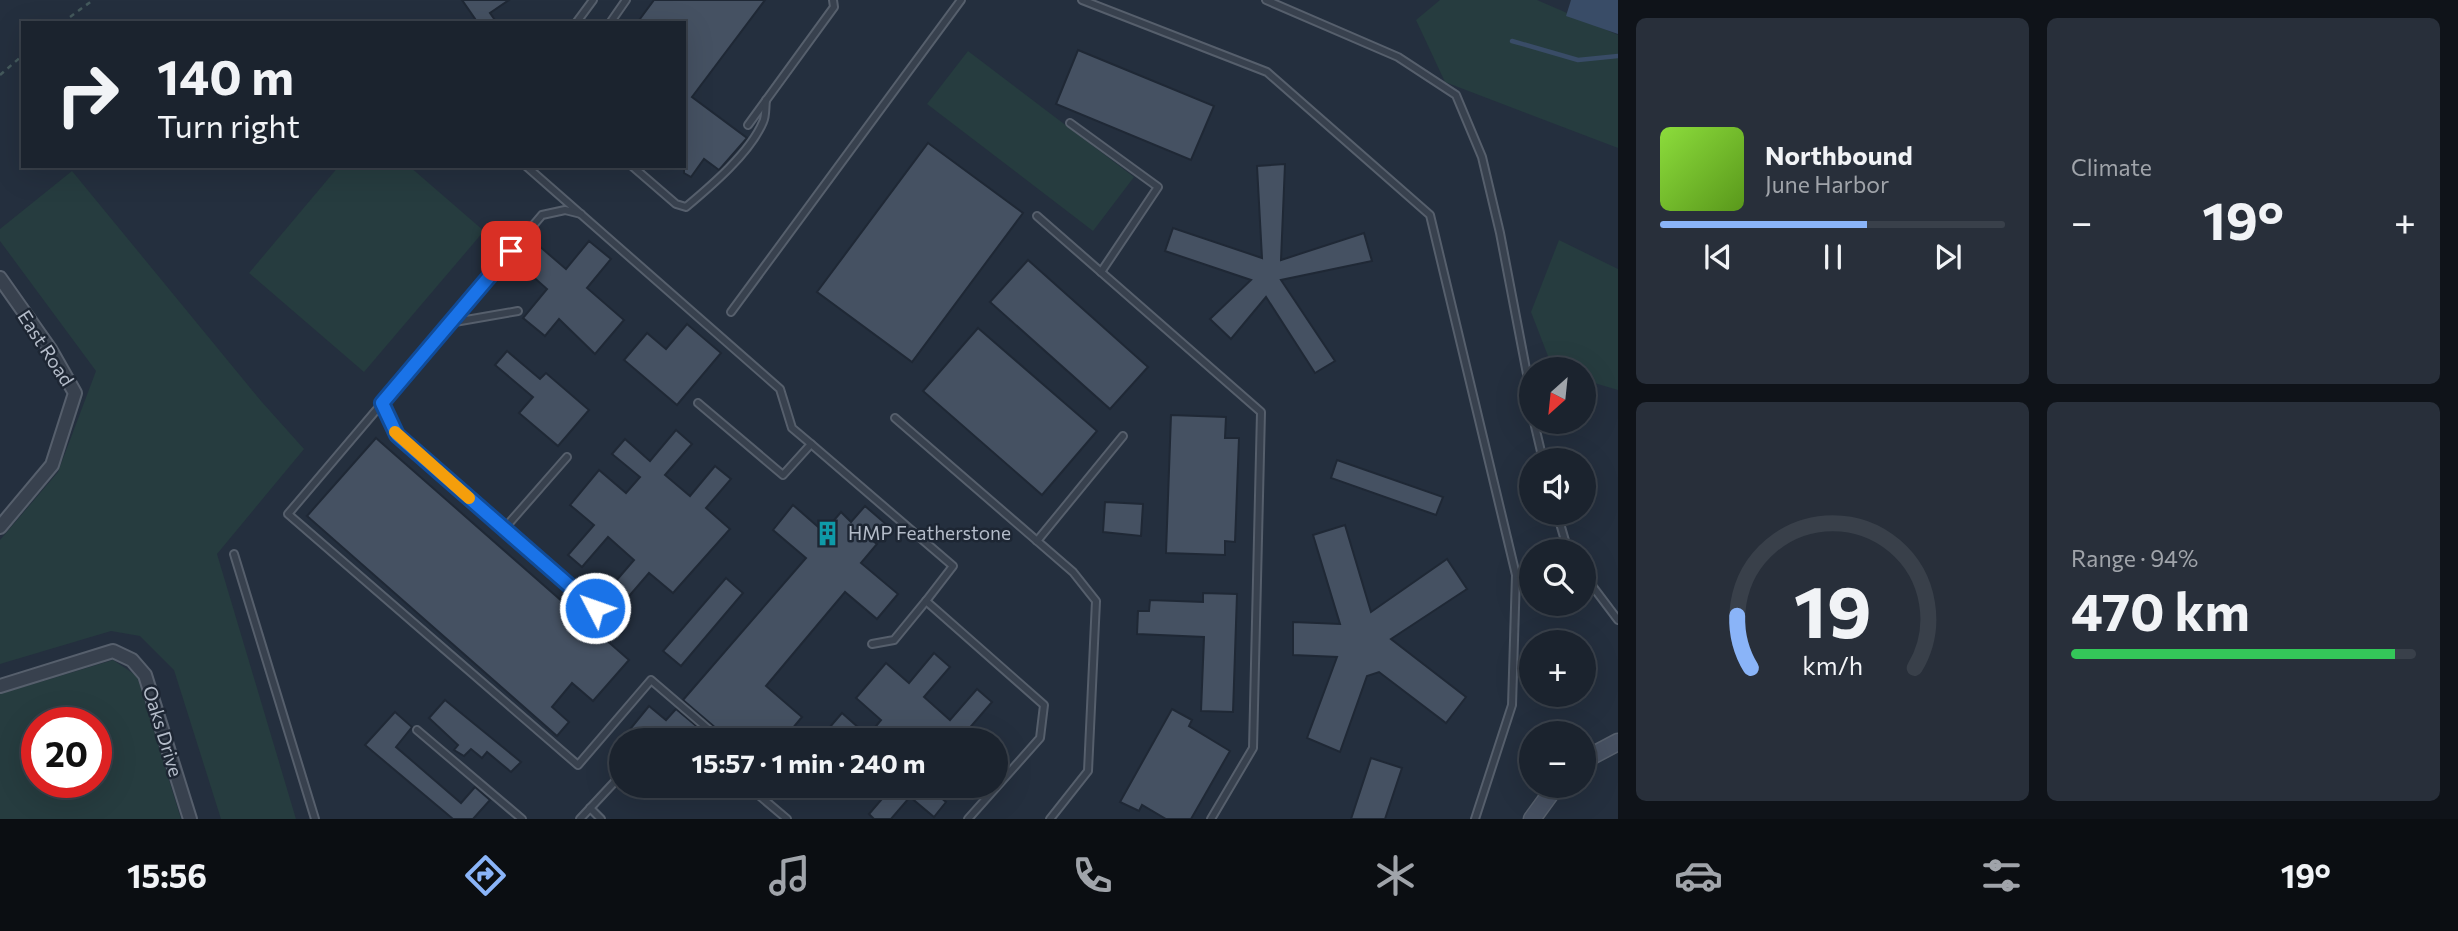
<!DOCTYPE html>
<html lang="en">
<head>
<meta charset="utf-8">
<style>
	body { margin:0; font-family:Commissioner,sans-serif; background:#282f3a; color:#f1f3f6; height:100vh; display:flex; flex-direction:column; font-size:26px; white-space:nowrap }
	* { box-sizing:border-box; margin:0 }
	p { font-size:23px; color:#a0a4aa }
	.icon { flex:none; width:38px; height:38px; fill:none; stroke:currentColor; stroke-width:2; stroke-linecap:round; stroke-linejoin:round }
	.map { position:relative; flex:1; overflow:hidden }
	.details { display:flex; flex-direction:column; gap:18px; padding:18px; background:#0f1319; width:840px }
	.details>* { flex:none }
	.banner { position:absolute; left:21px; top:21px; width:665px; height:147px; border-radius:0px; box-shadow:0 7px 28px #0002,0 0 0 2px #39404a; background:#1b232e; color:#f1f3f6; overflow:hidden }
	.needle { width:46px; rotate:207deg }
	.controls { position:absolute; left:1519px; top:357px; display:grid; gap:14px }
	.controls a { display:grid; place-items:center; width:77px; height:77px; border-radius:50%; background:#1b232e; box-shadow:0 7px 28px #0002,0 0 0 2px #39404a; font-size:35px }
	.speed { position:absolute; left:21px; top:707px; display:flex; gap:14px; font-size:35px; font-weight:700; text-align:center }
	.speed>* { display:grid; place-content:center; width:91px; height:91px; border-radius:50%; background:#1b232e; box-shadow:0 7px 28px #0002,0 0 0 2px #39404a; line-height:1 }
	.speed .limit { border:10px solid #d22; background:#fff; color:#111 }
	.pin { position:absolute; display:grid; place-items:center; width:60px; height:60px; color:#fff; margin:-30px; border-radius:14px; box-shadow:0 4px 10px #0006 }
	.me { position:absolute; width:77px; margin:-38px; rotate:311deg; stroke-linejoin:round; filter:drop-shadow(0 0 5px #0008) }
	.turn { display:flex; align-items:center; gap:24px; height:147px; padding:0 21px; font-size:32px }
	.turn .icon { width:91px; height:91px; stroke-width:2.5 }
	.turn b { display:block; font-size:49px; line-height:60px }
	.big { font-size:52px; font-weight:700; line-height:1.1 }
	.details .card { flex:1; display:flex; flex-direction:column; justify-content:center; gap:10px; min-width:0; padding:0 24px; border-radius:10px; background:#282f3a }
	.details .dial { align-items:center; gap:0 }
	.dial svg { height:182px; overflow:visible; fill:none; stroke:#39404a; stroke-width:7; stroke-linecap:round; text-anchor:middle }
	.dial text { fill:#f1f3f6; stroke:none }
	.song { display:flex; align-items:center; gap:21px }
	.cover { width:84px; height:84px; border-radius:10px; background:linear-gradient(135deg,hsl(90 70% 55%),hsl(90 70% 35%)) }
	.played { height:7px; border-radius:4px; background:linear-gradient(90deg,#8ab4f8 60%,#39404a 60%) }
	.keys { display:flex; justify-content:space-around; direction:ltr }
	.heat { display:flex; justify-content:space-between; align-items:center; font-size:38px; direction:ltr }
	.charge { height:10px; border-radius:5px; background:linear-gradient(90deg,#34c759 94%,#39404a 0) }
	.details .tiles { flex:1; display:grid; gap:18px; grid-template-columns:repeat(2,1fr) }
	.trip { position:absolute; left:609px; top:728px; width:399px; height:70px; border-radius:35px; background:#1b232e; box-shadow:0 7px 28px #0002,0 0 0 2px #39404a; font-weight:700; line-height:70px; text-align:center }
	.menu { display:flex; height:112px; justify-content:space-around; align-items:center; background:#0b0e12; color:#a0a4aa }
	.menu .icon { width:49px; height:49px }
	.menu .selected { color:#8ab4f8 }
	.menu b { font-size:32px; color:#f1f3f6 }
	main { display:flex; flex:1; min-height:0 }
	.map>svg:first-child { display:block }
	.green { fill:#263c3f; fill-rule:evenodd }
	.water { fill:#394c67 }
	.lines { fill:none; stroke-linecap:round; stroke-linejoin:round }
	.stream { stroke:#394c67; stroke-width:4.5 }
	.building { fill:#455162; stroke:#1f2835; stroke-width:2 }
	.lane-casing { stroke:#565f6c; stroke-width:10 }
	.street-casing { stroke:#565f6c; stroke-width:16 }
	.secondary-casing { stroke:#565f6c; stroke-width:19 }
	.path { stroke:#44595c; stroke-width:2.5; stroke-dasharray:5 5; stroke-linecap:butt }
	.lane { stroke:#38414e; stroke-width:6 }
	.street { stroke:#38414e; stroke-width:12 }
	.secondary { stroke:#465061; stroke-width:16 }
	.route-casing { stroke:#114b97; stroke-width:18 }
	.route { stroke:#1a73e8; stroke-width:12 }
	.slow { stroke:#f59e0b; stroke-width:12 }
	.labels { text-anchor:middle; stroke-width:5; stroke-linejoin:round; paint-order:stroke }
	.street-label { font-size:19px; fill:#b4bcc9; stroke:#1d2633 }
	.poi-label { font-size:19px; fill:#b4bcc9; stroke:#1d2633; text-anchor:start }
</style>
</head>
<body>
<main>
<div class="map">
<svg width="1618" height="819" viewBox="0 0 1618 819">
	<rect width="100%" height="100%" fill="#242f3e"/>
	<g class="green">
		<polygon points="1440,0 1537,0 1618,35 1618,148 1445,82 1416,20"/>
		<polygon points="968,51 1134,177 1093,231 927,104"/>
		<polygon points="339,166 409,166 484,231 364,372 249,273"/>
		<polygon points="72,171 261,401 304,449 217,554 296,819 221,819 174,670 140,636 111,631 0,664 0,540 58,472 96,371 0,241 0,229"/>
		<polygon points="1559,240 1618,269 1618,390 1584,380 1584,369 1553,369 1531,312"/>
		<path d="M113,660L137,676L181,819H0V694ZM37,723H96V782H37Z"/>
	</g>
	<polygon class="water" points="1571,0 1618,0 1618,34 1566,16"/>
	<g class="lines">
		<polyline class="stream" points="1512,41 1578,60 1618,56"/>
	</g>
	<g class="building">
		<polygon points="462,0 509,0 490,13 497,23 478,23"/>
		<polygon points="654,0 765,0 692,97 747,138 719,170 704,159 691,177 684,173 684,23 637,23"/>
		<polygon points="1078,50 1214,106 1191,160 1056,104"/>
		<polygon points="928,143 1023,213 912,362 817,292"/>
		<polygon points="1285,164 1281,260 1364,233 1372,261 1281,280 1335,361 1315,373 1266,297 1231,339 1210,319 1251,280 1165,251 1173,228 1262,258 1257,166"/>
		<polygon points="589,241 611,259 587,288 624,320 595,354 559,319 545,336 523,318 547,289 521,266 538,245 566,269"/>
		<polygon points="1028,260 1148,367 1110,409 990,302"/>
		<polygon points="687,324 721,353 677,405 624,360 647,333 666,349"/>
		<polygon points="978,328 1097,431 1042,495 923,391"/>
		<polygon points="507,351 540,379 546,373 589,410 558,446 519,413 533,397 495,365"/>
		<polygon points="1171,415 1226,417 1225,438 1239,438 1235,542 1225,541 1225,555 1166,553"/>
		<polygon points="676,430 692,444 665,475 690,496 715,466 731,479 706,508 730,529 673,593 649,573 624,602 609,589 634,560 608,537 582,567 568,555 594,525 570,505 599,470 626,493 640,477 612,454 625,439 650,461"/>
		<polygon points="376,438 629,660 593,701 572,683 552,707 569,722 557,736 307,516"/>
		<polygon points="1337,460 1443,497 1436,515 1331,478"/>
		<polygon points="1105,502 1143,504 1141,536 1103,532"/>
		<polygon points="793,505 824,532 841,512 851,522 865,506 887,525 873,541 877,544 861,563 898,594 877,619 845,592 766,686 802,717 783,740 727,740 725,736 683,700 806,558 773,530"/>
		<polygon points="1345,525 1371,612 1447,559 1467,589 1391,639 1466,697 1446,723 1379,672 1367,676 1340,752 1307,738 1337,657 1293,655 1293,622 1340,624 1313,535"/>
		<polygon points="726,578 743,593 681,666 663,651"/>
		<polygon points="1203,593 1237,594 1233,712 1201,711 1204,637 1137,634 1138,611 1149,611 1150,600 1203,602"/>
		<polygon points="934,653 950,667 924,697 950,720 977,689 992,702 966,732 976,740 843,740 829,728 842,713 868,736 881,720 856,698 886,663 909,683"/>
		<polygon points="445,700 521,762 511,772 487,752 482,758 471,749 464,756 454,750 458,745 429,718"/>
		<polygon points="649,706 666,720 676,709 713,740 650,740 631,728"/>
		<polygon points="1172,709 1192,720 1189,726 1230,751 1191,819 1166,819 1142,805 1139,811 1120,802"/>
		<polygon points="395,712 412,727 396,747 461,803 475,787 490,800 473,819 453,819 365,745"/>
		<polygon points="1371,758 1402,768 1385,819 1351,819"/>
		<polygon points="768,786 794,786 783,799"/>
		<polygon points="893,786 927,786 946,802 934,817 910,797 891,819 874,819 869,814"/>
	</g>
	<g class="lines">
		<defs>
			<g id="lane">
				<polyline points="1082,0 1267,72 1430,215 1516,575 1512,705 1475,819"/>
				<polyline points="1266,0 1398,57 1456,95 1482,157 1500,233 1531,395"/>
				<polyline points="576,23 593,0"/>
				<polyline points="610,23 626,0"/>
				<polyline points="1070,123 1158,187 1101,272"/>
				<polyline points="748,125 834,7 833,0"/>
				<polyline points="526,166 780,389 792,428 811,444 783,475 698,403"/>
				<path d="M632,166L676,204L686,207C711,186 750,153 763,122C766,116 765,107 766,100"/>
				<polyline points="581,214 565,210 542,215 288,514 578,765 651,680 721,740"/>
				<polyline points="1037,216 1261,412 1253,748 1211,819"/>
				<polyline points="731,312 961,0"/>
				<polyline points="449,323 518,311"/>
				<polyline points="382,403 397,435 595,608"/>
				<polyline points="895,418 1073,572 1096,601 1088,771 1050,819"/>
				<polyline points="1534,422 1543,460"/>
				<polyline points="811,444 953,566 926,601 1044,705 1040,738 968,819"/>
				<polyline points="1557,513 1568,551"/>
				<polyline points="504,529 567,457"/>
				<polyline points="1037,541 1123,436"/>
				<polyline points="234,554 315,819"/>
				<polyline points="1584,575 1618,620"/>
				<polyline points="872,644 894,640 926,601"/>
				<polyline points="417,730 522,819"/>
				<polyline points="748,786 787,819"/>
				<polyline points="590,808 601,819"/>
				<polyline points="580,819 621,775"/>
			</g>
			<g id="street">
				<polyline points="0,278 50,349 75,393 52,465 0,527"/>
				<polyline points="0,686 113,651 132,660 145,675 190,819"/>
			</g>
			<g id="secondary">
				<polyline points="1584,760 1618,742"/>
				<polyline points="1532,819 1556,786"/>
			</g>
		</defs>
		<use href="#lane" class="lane-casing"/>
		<use href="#street" class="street-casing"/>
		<use href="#secondary" class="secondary-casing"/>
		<g class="path">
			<polyline points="62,23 93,0"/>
			<polyline points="0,75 23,55"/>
		</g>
		<use href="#lane" class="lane"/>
		<use href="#street" class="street"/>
		<use href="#secondary" class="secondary"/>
	</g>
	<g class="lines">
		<defs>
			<polyline id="route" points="511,251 382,403 397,435 595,608"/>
		</defs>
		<use href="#route" class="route-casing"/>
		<use href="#route" class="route"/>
		<polyline class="slow" points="395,432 469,498"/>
	</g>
	<defs>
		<symbol id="building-bare" viewBox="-9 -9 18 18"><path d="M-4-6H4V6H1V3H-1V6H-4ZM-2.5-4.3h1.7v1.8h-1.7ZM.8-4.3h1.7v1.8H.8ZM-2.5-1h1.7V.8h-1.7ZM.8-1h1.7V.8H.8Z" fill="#0f9aa8" stroke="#1d2633" stroke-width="2.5" paint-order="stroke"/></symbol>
	</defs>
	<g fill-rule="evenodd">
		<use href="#building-bare" x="810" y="516" width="35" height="35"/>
	</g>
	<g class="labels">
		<g class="street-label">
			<text transform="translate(46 348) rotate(57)" y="7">East Road</text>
			<text transform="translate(163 731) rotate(73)" y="7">Oaks Drive</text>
		</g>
		<g class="poi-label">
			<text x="848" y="540">HMP Featherstone</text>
		</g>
	</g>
</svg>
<div class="controls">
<a><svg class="needle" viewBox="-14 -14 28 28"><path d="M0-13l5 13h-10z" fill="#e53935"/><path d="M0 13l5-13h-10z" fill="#a0a4aa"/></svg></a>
<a><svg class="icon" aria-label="sound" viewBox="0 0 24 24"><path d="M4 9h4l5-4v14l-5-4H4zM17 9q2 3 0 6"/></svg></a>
<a><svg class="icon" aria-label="search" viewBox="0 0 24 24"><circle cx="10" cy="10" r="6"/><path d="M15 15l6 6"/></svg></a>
<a>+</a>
<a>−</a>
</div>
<div class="speed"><div class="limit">20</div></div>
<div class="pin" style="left:511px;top:251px;background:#d93025"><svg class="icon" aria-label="arrive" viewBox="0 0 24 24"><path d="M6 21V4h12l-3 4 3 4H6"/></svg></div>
<svg class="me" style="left:595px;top:608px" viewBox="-20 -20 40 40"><circle r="17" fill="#1a73e8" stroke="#fff" stroke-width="3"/><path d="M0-11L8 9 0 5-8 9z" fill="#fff"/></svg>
<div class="trip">15:57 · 1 min · 240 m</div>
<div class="banner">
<div class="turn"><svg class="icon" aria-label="right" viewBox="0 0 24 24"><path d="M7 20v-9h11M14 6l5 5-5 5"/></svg><div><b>140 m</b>Turn right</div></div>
</div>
</div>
<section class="details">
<div class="tiles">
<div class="card">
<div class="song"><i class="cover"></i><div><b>Northbound</b><p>June Harbor</p></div></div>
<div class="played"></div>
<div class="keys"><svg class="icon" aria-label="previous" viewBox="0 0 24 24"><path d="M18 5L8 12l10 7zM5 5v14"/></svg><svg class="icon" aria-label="pause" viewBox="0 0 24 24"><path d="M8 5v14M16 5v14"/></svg><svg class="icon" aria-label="next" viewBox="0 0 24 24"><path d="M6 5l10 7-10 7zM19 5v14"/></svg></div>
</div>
<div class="card"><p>Climate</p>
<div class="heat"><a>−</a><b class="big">19°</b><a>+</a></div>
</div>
<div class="card dial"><svg viewBox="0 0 100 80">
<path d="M14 69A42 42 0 1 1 86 69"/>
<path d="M14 69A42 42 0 0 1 8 46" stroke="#8ab4f8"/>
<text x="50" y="56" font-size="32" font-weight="700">19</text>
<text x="50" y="72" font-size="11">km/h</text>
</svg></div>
<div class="card"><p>Range · 94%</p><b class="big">470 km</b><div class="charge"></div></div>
</div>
</section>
</main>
<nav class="menu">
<b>15:56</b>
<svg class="icon selected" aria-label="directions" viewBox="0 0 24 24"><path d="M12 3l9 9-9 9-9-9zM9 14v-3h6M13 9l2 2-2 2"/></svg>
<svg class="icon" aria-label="music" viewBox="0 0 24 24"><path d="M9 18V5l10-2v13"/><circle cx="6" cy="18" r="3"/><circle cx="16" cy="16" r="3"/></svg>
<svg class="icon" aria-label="phone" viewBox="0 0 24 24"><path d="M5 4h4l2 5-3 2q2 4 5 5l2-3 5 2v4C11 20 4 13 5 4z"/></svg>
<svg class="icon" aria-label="climate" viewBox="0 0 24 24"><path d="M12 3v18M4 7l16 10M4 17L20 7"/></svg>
<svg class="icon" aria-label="car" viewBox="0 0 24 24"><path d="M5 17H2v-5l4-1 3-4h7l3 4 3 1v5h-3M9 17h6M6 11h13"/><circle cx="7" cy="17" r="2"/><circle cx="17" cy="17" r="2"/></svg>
<svg class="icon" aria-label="filters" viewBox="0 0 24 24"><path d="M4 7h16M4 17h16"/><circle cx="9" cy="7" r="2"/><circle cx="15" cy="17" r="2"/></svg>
<b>19°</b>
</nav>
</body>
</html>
